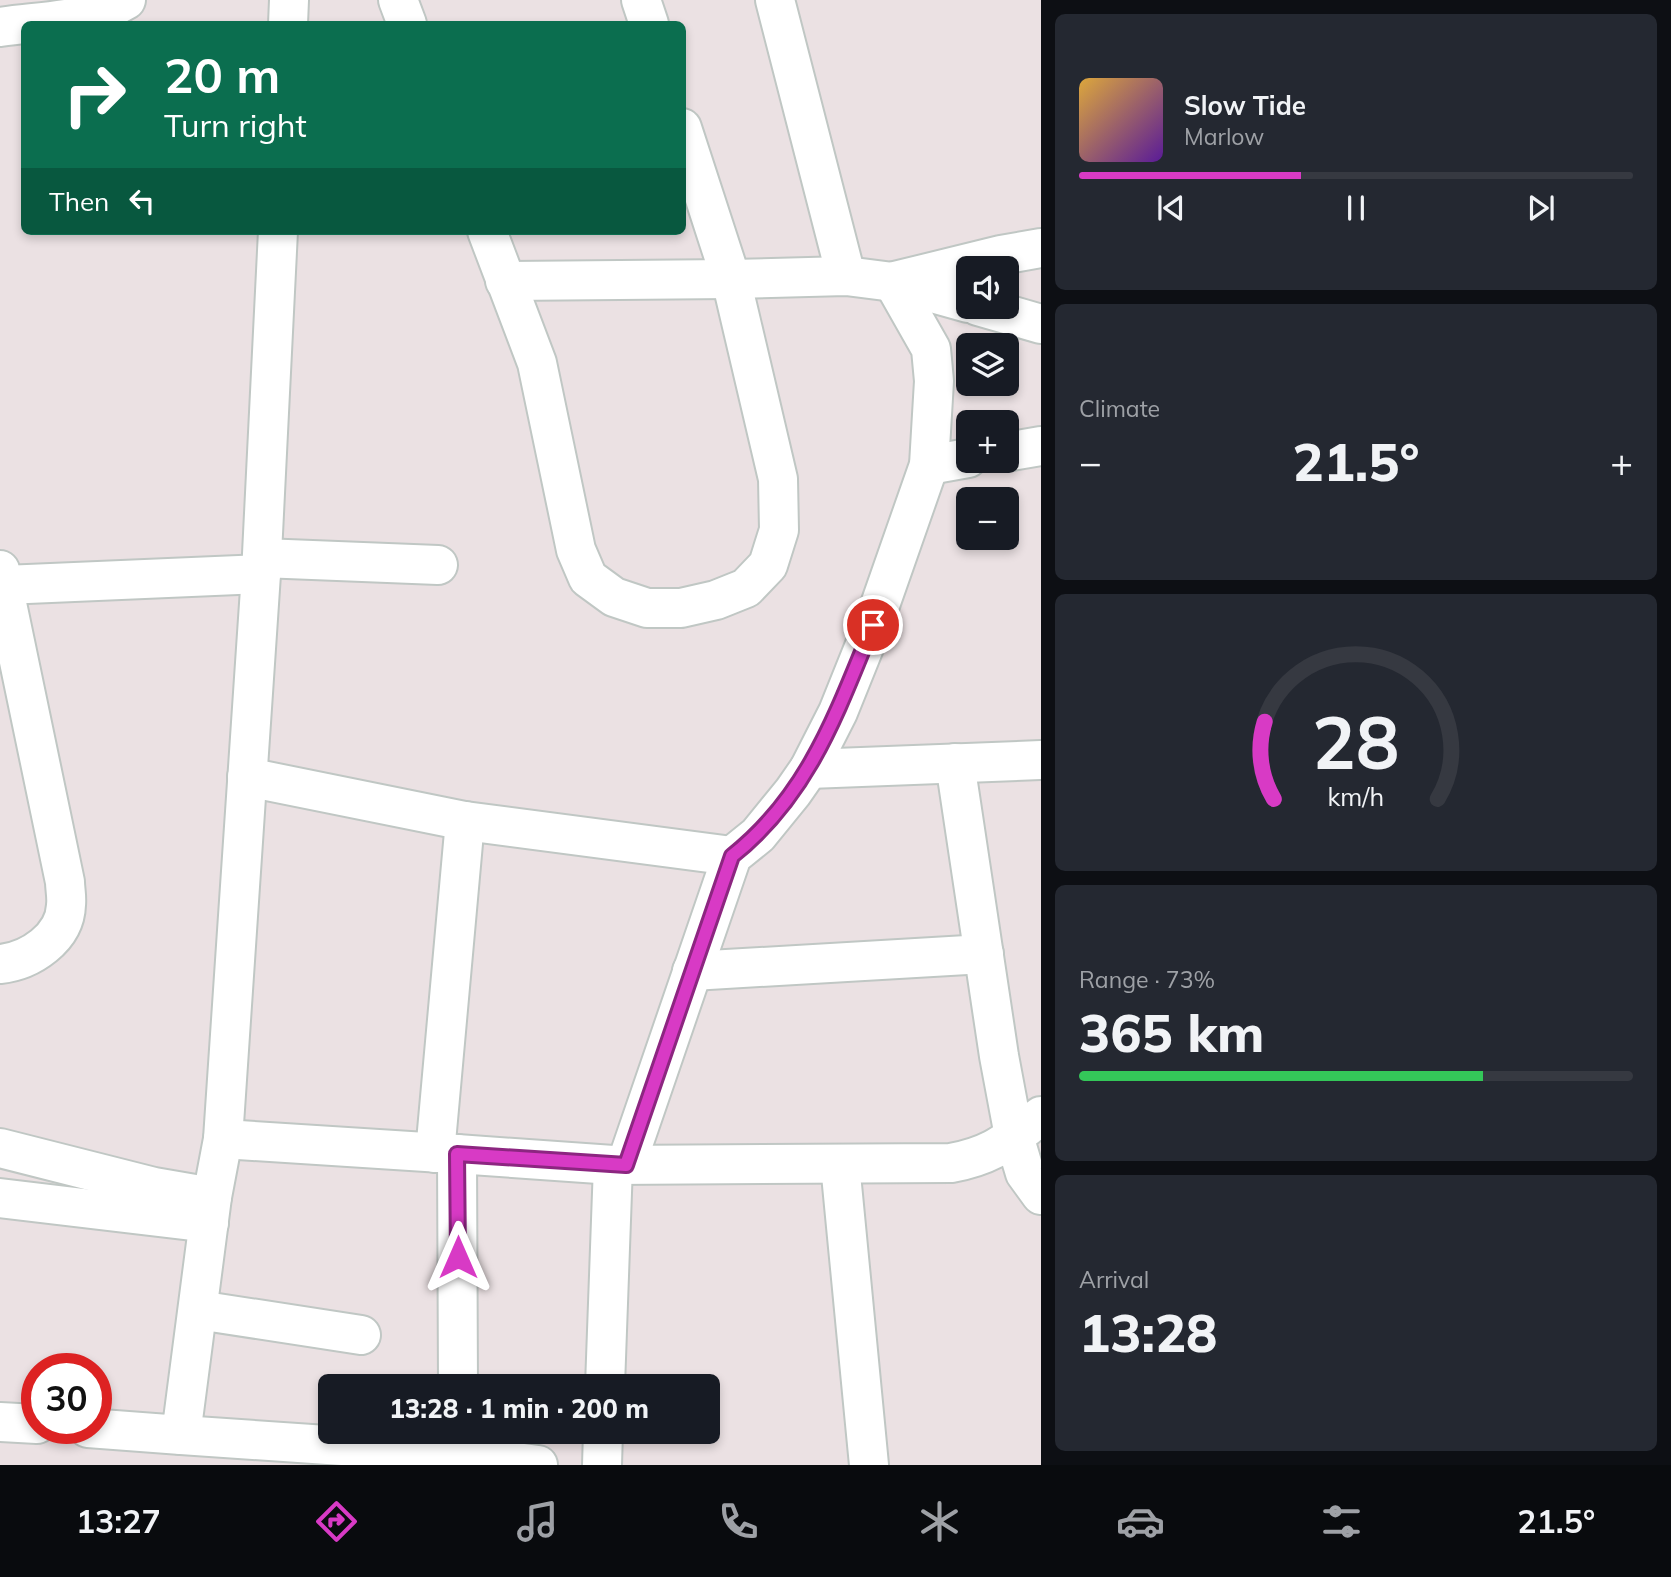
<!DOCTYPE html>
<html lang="en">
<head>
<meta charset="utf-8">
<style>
	body { margin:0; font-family:Mulish,sans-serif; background:#242831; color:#f1f3f6; height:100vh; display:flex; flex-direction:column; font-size:26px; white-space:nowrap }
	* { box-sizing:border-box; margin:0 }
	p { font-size:23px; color:#9ea1a6 }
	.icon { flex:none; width:38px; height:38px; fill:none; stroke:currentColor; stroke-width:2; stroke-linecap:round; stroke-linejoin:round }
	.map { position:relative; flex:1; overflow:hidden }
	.details { display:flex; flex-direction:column; gap:14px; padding:14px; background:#0d0f14; width:630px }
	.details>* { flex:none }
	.hud { position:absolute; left:21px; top:21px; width:665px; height:214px; border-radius:10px; box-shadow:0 4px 10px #0003; background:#0b6e4f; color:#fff; overflow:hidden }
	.fabs { position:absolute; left:956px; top:256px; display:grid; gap:14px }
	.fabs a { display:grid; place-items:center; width:63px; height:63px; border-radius:10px; background:#171b24; box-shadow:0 4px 10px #0003; font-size:35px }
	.speed { position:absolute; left:21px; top:1353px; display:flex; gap:14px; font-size:35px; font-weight:700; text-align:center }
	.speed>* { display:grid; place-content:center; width:91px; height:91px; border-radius:50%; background:#171b24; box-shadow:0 4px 10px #0003; line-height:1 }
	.speed .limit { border:10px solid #d22; background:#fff; color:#111 }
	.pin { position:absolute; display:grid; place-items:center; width:60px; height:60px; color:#fff; margin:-30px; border:4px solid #fff; border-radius:50%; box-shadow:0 2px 7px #0007 }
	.me { position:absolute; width:77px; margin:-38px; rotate:0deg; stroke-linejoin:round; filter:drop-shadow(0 0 5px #0008) }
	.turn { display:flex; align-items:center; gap:24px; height:147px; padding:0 28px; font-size:32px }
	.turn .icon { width:91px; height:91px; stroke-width:2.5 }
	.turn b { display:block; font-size:49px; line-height:60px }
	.then { display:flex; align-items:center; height:66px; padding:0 28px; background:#0003; gap:14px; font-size:26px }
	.big { font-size:52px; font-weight:800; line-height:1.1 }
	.details .card { flex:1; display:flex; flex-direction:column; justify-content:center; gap:10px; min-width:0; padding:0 24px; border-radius:10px; background:#242831 }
	.details .dial { align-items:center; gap:0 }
	.dial svg { height:182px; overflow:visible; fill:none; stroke:#363941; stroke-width:7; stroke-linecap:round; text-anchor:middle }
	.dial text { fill:#f1f3f6; stroke:none }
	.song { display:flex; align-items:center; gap:21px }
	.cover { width:84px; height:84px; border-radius:10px; background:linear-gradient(135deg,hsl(40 70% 55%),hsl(270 70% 35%)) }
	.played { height:7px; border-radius:4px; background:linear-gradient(90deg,#d83ac5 40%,#363941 40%) }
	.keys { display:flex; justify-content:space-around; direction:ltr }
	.heat { display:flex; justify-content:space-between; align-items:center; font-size:38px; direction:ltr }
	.charge { height:10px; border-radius:5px; background:linear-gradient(90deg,#34c759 73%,#363941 0) }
	.trip { position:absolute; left:318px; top:1374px; width:402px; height:70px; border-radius:10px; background:#171b24; box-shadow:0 4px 10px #0003; font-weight:800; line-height:70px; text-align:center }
	.tab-bar { display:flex; height:112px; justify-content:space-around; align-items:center; background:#090b0e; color:#9ea1a6 }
	.tab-bar .icon { width:49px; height:49px }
	.tab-bar .on { color:#d83ac5 }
	.tab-bar b { font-size:32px; color:#f1f3f6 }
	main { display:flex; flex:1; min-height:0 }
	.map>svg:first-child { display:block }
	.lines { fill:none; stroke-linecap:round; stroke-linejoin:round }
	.minor-casing { stroke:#c0c7c4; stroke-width:42 }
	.minor { stroke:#fff; stroke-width:38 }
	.route-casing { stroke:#8c2680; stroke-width:18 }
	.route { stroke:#d83ac5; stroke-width:12 }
</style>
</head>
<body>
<main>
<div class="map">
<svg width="1041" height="1465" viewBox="0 0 1041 1465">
	<rect width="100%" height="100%" fill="#ebe1e3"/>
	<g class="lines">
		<defs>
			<g id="minor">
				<polyline points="398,0 407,24"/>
				<polyline points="641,0 649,24"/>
				<polyline points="775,0 846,276"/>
				<polyline points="288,24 289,0"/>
				<path d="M0,27C39,21 93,21 126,0"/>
				<polyline points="487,231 537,363 576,550 588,578 614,597 647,608 681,608 716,600 746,588 768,565 779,530 778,479 731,279 682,128"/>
				<polyline points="505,281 731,279 846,276 893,282 968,303"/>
				<polyline points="895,281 1001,255 1041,248"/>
				<polyline points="978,306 1041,324"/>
				<polyline points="1006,452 1041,446"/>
				<polyline points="929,465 968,458"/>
				<polyline points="262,558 438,565"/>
				<path d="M0,570L65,882C65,889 67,897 66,905C65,938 30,961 0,964"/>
				<polyline points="4,585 261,574"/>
				<polyline points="955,763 999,1056 1014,1136 1025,1173 1041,1195"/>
				<polyline points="809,769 1041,760"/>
				<polyline points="247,777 465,821 732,856"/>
				<polyline points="692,971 984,954"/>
				<polyline points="223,1139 457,1154 458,1386"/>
				<polyline points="0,1148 154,1187 212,1197"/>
				<polyline points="435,1153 465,821"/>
				<path d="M457,1154L613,1165L951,1163C994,1155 1007,1141 1041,1116"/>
				<polyline points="840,1164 869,1465"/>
				<polyline points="626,1165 732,856 758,835 793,792 809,769 838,712 873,625 929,465 934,381 931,349 893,282"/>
				<polyline points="0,1198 209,1223"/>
				<polyline points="198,1310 361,1335"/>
				<polyline points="605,1386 613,1165"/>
				<polyline points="0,1422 37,1424"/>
				<polyline points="88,1428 181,1435 212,1197 223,1139 261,574 278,231"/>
				<polyline points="181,1435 459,1454 538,1465"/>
				<polyline points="602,1465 603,1432"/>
			</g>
		</defs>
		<use href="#minor" class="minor-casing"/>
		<use href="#minor" class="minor"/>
	</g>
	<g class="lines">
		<defs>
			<path id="route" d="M458,1257L457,1154L626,1165L732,856C809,795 837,712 873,625"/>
		</defs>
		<use href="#route" class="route-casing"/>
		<use href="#route" class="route"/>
	</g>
</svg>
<div class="fabs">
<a><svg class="icon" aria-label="sound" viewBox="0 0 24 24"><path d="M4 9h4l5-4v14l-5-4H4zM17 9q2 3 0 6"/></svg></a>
<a><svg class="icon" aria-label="layers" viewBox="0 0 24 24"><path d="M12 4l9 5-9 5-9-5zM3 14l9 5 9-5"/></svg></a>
<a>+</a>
<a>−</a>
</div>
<div class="speed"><div class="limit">30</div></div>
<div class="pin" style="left:873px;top:625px;background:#d93025"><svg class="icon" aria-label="arrive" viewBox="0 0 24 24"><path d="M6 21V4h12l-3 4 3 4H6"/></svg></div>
<svg class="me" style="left:458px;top:1257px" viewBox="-20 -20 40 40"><path d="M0-17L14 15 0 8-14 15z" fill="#d83ac5" stroke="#fff" stroke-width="4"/></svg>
<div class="trip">13:28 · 1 min · 200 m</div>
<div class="hud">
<div class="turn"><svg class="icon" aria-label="right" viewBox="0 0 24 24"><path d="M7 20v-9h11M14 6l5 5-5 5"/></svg><div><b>20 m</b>Turn right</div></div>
<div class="then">Then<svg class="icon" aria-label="left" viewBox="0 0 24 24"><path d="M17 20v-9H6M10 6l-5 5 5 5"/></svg></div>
</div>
</div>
<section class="details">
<div class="card">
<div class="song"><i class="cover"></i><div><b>Slow Tide</b><p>Marlow</p></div></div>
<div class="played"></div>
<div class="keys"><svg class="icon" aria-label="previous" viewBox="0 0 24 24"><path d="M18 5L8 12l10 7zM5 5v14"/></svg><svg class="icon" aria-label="pause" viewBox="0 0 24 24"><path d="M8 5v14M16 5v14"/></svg><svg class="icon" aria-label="next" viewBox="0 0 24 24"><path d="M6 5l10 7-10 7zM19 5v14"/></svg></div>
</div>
<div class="card"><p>Climate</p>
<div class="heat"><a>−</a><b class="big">21.5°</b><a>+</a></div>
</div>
<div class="card dial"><svg viewBox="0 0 100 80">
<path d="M14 69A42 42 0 1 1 86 69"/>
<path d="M14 69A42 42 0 0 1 10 35" stroke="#d83ac5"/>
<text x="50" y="56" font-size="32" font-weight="700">28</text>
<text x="50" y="72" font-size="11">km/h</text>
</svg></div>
<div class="card"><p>Range · 73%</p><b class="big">365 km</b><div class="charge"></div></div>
<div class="card"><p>Arrival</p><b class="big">13:28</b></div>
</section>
</main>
<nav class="tab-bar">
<b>13:27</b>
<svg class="icon on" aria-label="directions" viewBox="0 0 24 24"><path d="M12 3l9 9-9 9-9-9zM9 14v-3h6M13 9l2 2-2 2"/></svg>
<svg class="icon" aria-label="music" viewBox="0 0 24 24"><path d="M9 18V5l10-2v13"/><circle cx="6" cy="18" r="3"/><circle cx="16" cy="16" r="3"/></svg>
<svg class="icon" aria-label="phone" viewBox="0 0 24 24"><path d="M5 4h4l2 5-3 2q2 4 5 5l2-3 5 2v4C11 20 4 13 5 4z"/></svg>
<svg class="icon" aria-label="climate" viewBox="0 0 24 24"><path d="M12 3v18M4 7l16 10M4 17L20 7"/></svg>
<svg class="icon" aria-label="car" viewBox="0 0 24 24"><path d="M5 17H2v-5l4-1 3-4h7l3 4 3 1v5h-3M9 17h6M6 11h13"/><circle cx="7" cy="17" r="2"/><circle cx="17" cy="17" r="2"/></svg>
<svg class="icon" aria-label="filters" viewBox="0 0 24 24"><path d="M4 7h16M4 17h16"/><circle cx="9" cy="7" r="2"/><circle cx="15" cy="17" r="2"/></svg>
<b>21.5°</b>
</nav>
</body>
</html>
